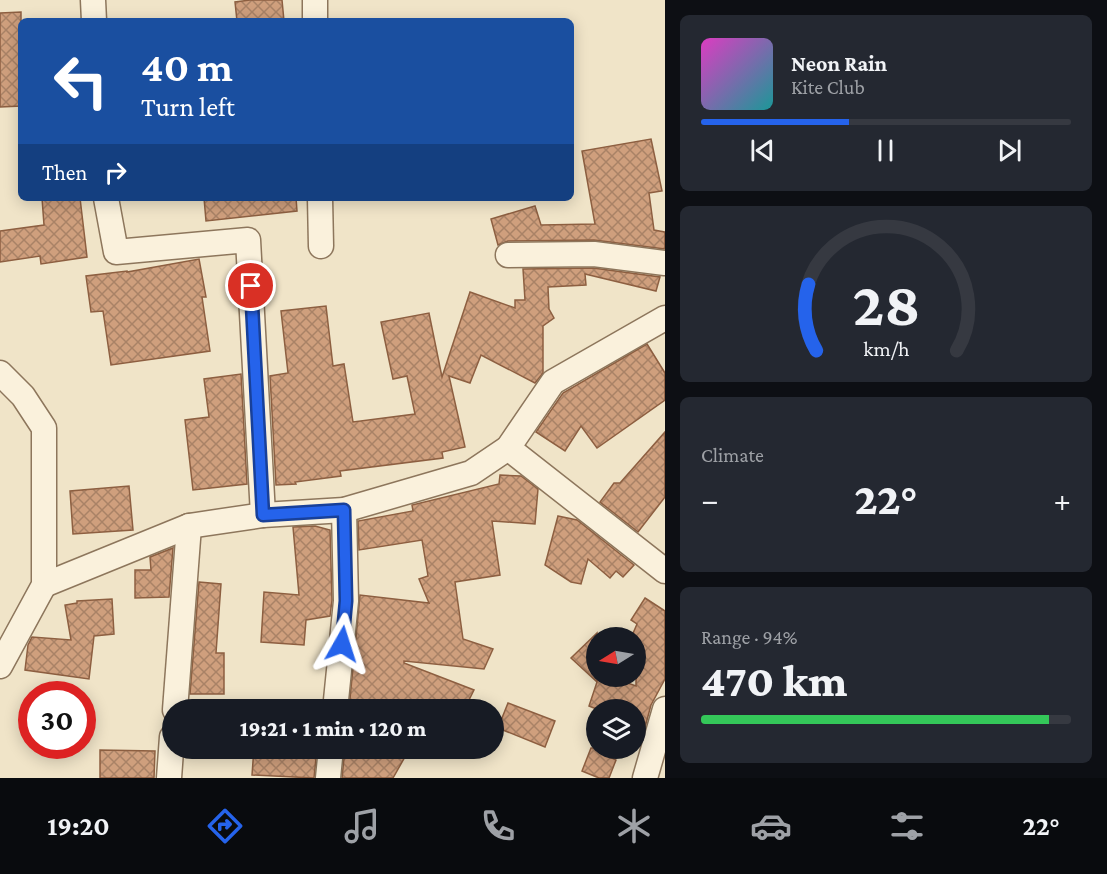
<!DOCTYPE html>
<html lang="en">
<head>
<meta charset="utf-8">
<style>
	body { margin:0; font-family:"Crimson Pro",serif; background:#242831; color:#f1f3f6; height:100vh; display:flex; flex-direction:column; font-size:22px; white-space:nowrap }
	* { box-sizing:border-box; margin:0 }
	p { font-size:20px; color:#9ea1a6 }
	.icon { flex:none; width:33px; height:33px; fill:none; stroke:currentColor; stroke-width:2; stroke-linecap:round; stroke-linejoin:round }
	.map { position:relative; flex:1; overflow:hidden }
	.drawer { display:flex; flex-direction:column; gap:15px; padding:15px; background:#0d0f14; width:442px }
	.drawer>* { flex:none }
	.banner { position:absolute; left:18px; top:18px; width:556px; height:183px; border-radius:9px; box-shadow:0 3px 15px #0003; background:#1a4fa0; color:#fff; overflow:hidden }
	.needle { width:39px; rotate:259deg }
	.tools { position:absolute; left:586px; top:627px; display:grid; gap:12px }
	.tools a { display:grid; place-items:center; width:60px; height:60px; border-radius:50%; background:#171b24; box-shadow:0 3px 15px #0003; font-size:30px }
	.speed { position:absolute; left:18px; top:681px; display:flex; gap:12px; font-size:30px; font-weight:700; text-align:center }
	.speed>* { display:grid; place-content:center; width:78px; height:78px; border-radius:50%; background:#171b24; box-shadow:0 3px 15px #0003; line-height:1 }
	.speed .limit { border:9px solid #d22; background:#fff; color:#111 }
	.pin { position:absolute; display:grid; place-items:center; width:51px; height:51px; color:#fff; margin:-26px; border:3px solid #fff; border-radius:50%; box-shadow:0 2px 6px #0007 }
	.me { position:absolute; width:66px; margin:-33px; rotate:6deg; stroke-linejoin:round; filter:drop-shadow(0 0 4px #0008) }
	.turn { display:flex; align-items:center; gap:21px; height:126px; padding:0 24px; font-size:27px }
	.turn .icon { width:78px; height:78px; stroke-width:2.5 }
	.turn b { display:block; font-size:42px; line-height:51px }
	.then { display:flex; align-items:center; height:57px; padding:0 24px; background:#0003; gap:12px; font-size:22px }
	.big { font-size:45px; font-weight:800; line-height:1.1 }
	.drawer .card { flex:1; display:flex; flex-direction:column; justify-content:center; gap:9px; min-width:0; padding:0 21px; border-radius:9px; background:#242831 }
	.drawer .dial { align-items:center; gap:0 }
	.dial svg { height:156px; overflow:visible; fill:none; stroke:#363941; stroke-width:7; stroke-linecap:round; text-anchor:middle }
	.dial text { fill:#f1f3f6; stroke:none }
	.song { display:flex; align-items:center; gap:18px }
	.cover { width:72px; height:72px; border-radius:9px; background:linear-gradient(135deg,hsl(310 70% 55%),hsl(180 70% 35%)) }
	.played { height:6px; border-radius:3px; background:linear-gradient(90deg,#2563eb 40%,#363941 40%) }
	.keys { display:flex; justify-content:space-around; direction:ltr }
	.heat { display:flex; justify-content:space-between; align-items:center; font-size:33px; direction:ltr }
	.charge { height:9px; border-radius:4px; background:linear-gradient(90deg,#34c759 94%,#363941 0) }
	.trip { position:absolute; left:162px; top:699px; width:342px; height:60px; border-radius:30px; background:#171b24; box-shadow:0 3px 15px #0003; font-weight:800; line-height:60px; text-align:center }
	.menu { display:flex; height:96px; justify-content:space-around; align-items:center; background:#090b0e; color:#9ea1a6 }
	.menu .icon { width:42px; height:42px }
	.menu .selected { color:#2563eb }
	.menu b { font-size:27px; color:#f1f3f6 }
	main { display:flex; flex:1; min-height:0 }
	.map>svg:first-child { display:block }
	.building { fill:url(#building-cross-hatch); stroke:#8d5f41; stroke-width:1.5 }
	.lines { fill:none; stroke-linecap:round; stroke-linejoin:round }
	.minor-casing { stroke:#8d765c; stroke-width:27 }
	.minor { stroke:#faf1dc; stroke-width:24 }
	.route-casing { stroke:#184099; stroke-width:15 }
	.route { stroke:#2563eb; stroke-width:10 }
</style>
</head>
<body>
<main>
<div class="map">
<svg width="665" height="778" viewBox="0 0 665 778">
	<defs>
		<pattern id="building-cross-hatch" width="8" height="8" patternUnits="userSpaceOnUse" patternTransform="scale(1.5)"><rect width="8" height="8" fill="#cf9f7d"/><path d="M0 0l8 8M0 8l8-8" fill="none" stroke="#a98266"/></pattern>
	</defs>
	<rect width="100%" height="100%" fill="#f0e4c8"/>
	<g class="building">
		<polygon points="250,0 282,0 284,21 237,21 235,2"/>
		<polygon points="21,12 21,106 0,107 0,13"/>
		<polygon points="651,139 662,191 649,193 654,230 665,232 665,249 594,240 508,241 498,245 491,219 535,206 541,225 595,224 582,151"/>
		<polygon points="42,198 80,198 87,257 41,264 40,256 0,262 0,231 44,225"/>
		<polygon points="204,198 296,198 297,211 206,221"/>
		<polygon points="199,259 206,297 202,297 210,351 111,365 103,311 91,312 86,276 127,271 127,272"/>
		<polygon points="593,268 660,277 656,291 585,274 586,285 548,287 549,309 554,318 543,326 543,373 535,383 481,355 470,383 449,376 465,447 442,452 443,458 340,471 341,476 295,482 296,484 276,485 270,376 288,373 281,311 326,306 333,366 344,364 353,422 415,414 407,376 393,379 381,322 429,313 442,377 470,292 515,308 515,300 525,300 523,269"/>
		<polygon points="647,344 665,373 665,400 597,448 581,426 565,451 536,432 563,393"/>
		<polygon points="241,374 247,484 193,490 185,420 209,417 204,379"/>
		<polygon points="665,432 665,497 638,532 600,502 614,483 620,483"/>
		<polygon points="500,475 521,476 538,489 535,524 492,521 500,575 455,582 463,639 493,649 484,669 404,661 404,663 474,690 464,710 349,709 360,595 429,603 419,579 428,576 422,540 359,550 358,521 413,511 412,505 499,484"/>
		<polygon points="129,486 133,530 73,534 70,491"/>
		<polygon points="558,516 577,520 634,565 623,577 616,571 610,578 588,559 581,584 571,582 545,565"/>
		<polygon points="315,526 330,530 332,600 330,616 306,620 304,645 261,642 264,592 299,595 293,527"/>
		<polygon points="173,548 169,597 135,598 135,570 151,570 150,557"/>
		<polygon points="199,582 221,584 216,653 224,653 224,694 190,694"/>
		<polygon points="645,598 665,611 665,679 651,705 640,746 636,745 636,710 599,710 589,706 597,682 571,658 597,633 597,681 598,676 608,676 636,686 636,638 631,638 637,624 631,620"/>
		<polygon points="112,599 114,634 94,636 89,679 25,670 28,645 32,637 71,640 65,605 77,603 77,601"/>
		<polygon points="508,703 555,721 545,747 498,728"/>
		<polygon points="254,748 317,748 314,778 252,775"/>
		<polygon points="345,748 410,748 393,778 342,778"/>
		<polygon points="591,748 613,748 610,757 616,760 609,778 599,778 582,771"/>
		<polygon points="100,750 155,751 154,778 100,778"/>
	</g>
	<g class="lines">
		<defs>
			<g id="minor">
				<polyline points="93,0 94,21"/>
				<polyline points="315,0 315,21"/>
				<polyline points="106,198 116,252 248,240 263,515"/>
				<polyline points="320,198 321,246"/>
				<polyline points="508,255 594,254 665,263"/>
				<polyline points="0,373 23,396 44,428 44,585 0,666"/>
				<polyline points="508,448 665,571"/>
				<polyline points="44,585 189,526 263,515 344,510 471,473 508,448 553,382 665,318"/>
				<polyline points="175,710 189,526"/>
				<polyline points="335,710 346,601 344,510"/>
				<polyline points="169,778 172,737"/>
				<polyline points="328,778 331,748"/>
				<polyline points="645,778 665,709"/>
			</g>
		</defs>
		<use href="#minor" class="minor-casing"/>
		<use href="#minor" class="minor"/>
	</g>
	<g class="lines">
		<defs>
			<polyline id="route" points="251,286 263,515 344,510 346,601 342,644"/>
		</defs>
		<use href="#route" class="route-casing"/>
		<use href="#route" class="route"/>
	</g>
</svg>
<div class="tools">
<a><svg class="needle" viewBox="-14 -14 28 28"><path d="M0-13l5 13h-10z" fill="#e53935"/><path d="M0 13l5-13h-10z" fill="#9ea1a6"/></svg></a>
<a><svg class="icon" aria-label="layers" viewBox="0 0 24 24"><path d="M12 4l9 5-9 5-9-5zM3 14l9 5 9-5"/></svg></a>
</div>
<div class="speed"><div class="limit">30</div></div>
<div class="pin" style="left:251px;top:286px;background:#d93025"><svg class="icon" aria-label="arrive" viewBox="0 0 24 24"><path d="M6 21V4h12l-3 4 3 4H6"/></svg></div>
<svg class="me" style="left:342px;top:644px" viewBox="-20 -20 40 40"><path d="M0-17L14 15 0 8-14 15z" fill="#2563eb" stroke="#fff" stroke-width="4"/></svg>
<div class="trip">19:21 · 1 min · 120 m</div>
<div class="banner">
<div class="turn"><svg class="icon" aria-label="left" viewBox="0 0 24 24"><path d="M17 20v-9H6M10 6l-5 5 5 5"/></svg><div><b>40 m</b>Turn left</div></div>
<div class="then">Then<svg class="icon" aria-label="right" viewBox="0 0 24 24"><path d="M7 20v-9h11M14 6l5 5-5 5"/></svg></div>
</div>
</div>
<section class="drawer">
<div class="card">
<div class="song"><i class="cover"></i><div><b>Neon Rain</b><p>Kite Club</p></div></div>
<div class="played"></div>
<div class="keys"><svg class="icon" aria-label="previous" viewBox="0 0 24 24"><path d="M18 5L8 12l10 7zM5 5v14"/></svg><svg class="icon" aria-label="pause" viewBox="0 0 24 24"><path d="M8 5v14M16 5v14"/></svg><svg class="icon" aria-label="next" viewBox="0 0 24 24"><path d="M6 5l10 7-10 7zM19 5v14"/></svg></div>
</div>
<div class="card dial"><svg viewBox="0 0 100 80">
<path d="M14 69A42 42 0 1 1 86 69"/>
<path d="M14 69A42 42 0 0 1 10 35" stroke="#2563eb"/>
<text x="50" y="56" font-size="32" font-weight="700">28</text>
<text x="50" y="72" font-size="11">km/h</text>
</svg></div>
<div class="card"><p>Climate</p>
<div class="heat"><a>−</a><b class="big">22°</b><a>+</a></div>
</div>
<div class="card"><p>Range · 94%</p><b class="big">470 km</b><div class="charge"></div></div>
</section>
</main>
<nav class="menu">
<b>19:20</b>
<svg class="icon selected" aria-label="directions" viewBox="0 0 24 24"><path d="M12 3l9 9-9 9-9-9zM9 14v-3h6M13 9l2 2-2 2"/></svg>
<svg class="icon" aria-label="music" viewBox="0 0 24 24"><path d="M9 18V5l10-2v13"/><circle cx="6" cy="18" r="3"/><circle cx="16" cy="16" r="3"/></svg>
<svg class="icon" aria-label="phone" viewBox="0 0 24 24"><path d="M5 4h4l2 5-3 2q2 4 5 5l2-3 5 2v4C11 20 4 13 5 4z"/></svg>
<svg class="icon" aria-label="climate" viewBox="0 0 24 24"><path d="M12 3v18M4 7l16 10M4 17L20 7"/></svg>
<svg class="icon" aria-label="car" viewBox="0 0 24 24"><path d="M5 17H2v-5l4-1 3-4h7l3 4 3 1v5h-3M9 17h6M6 11h13"/><circle cx="7" cy="17" r="2"/><circle cx="17" cy="17" r="2"/></svg>
<svg class="icon" aria-label="filters" viewBox="0 0 24 24"><path d="M4 7h16M4 17h16"/><circle cx="9" cy="7" r="2"/><circle cx="15" cy="17" r="2"/></svg>
<b>22°</b>
</nav>
</body>
</html>
